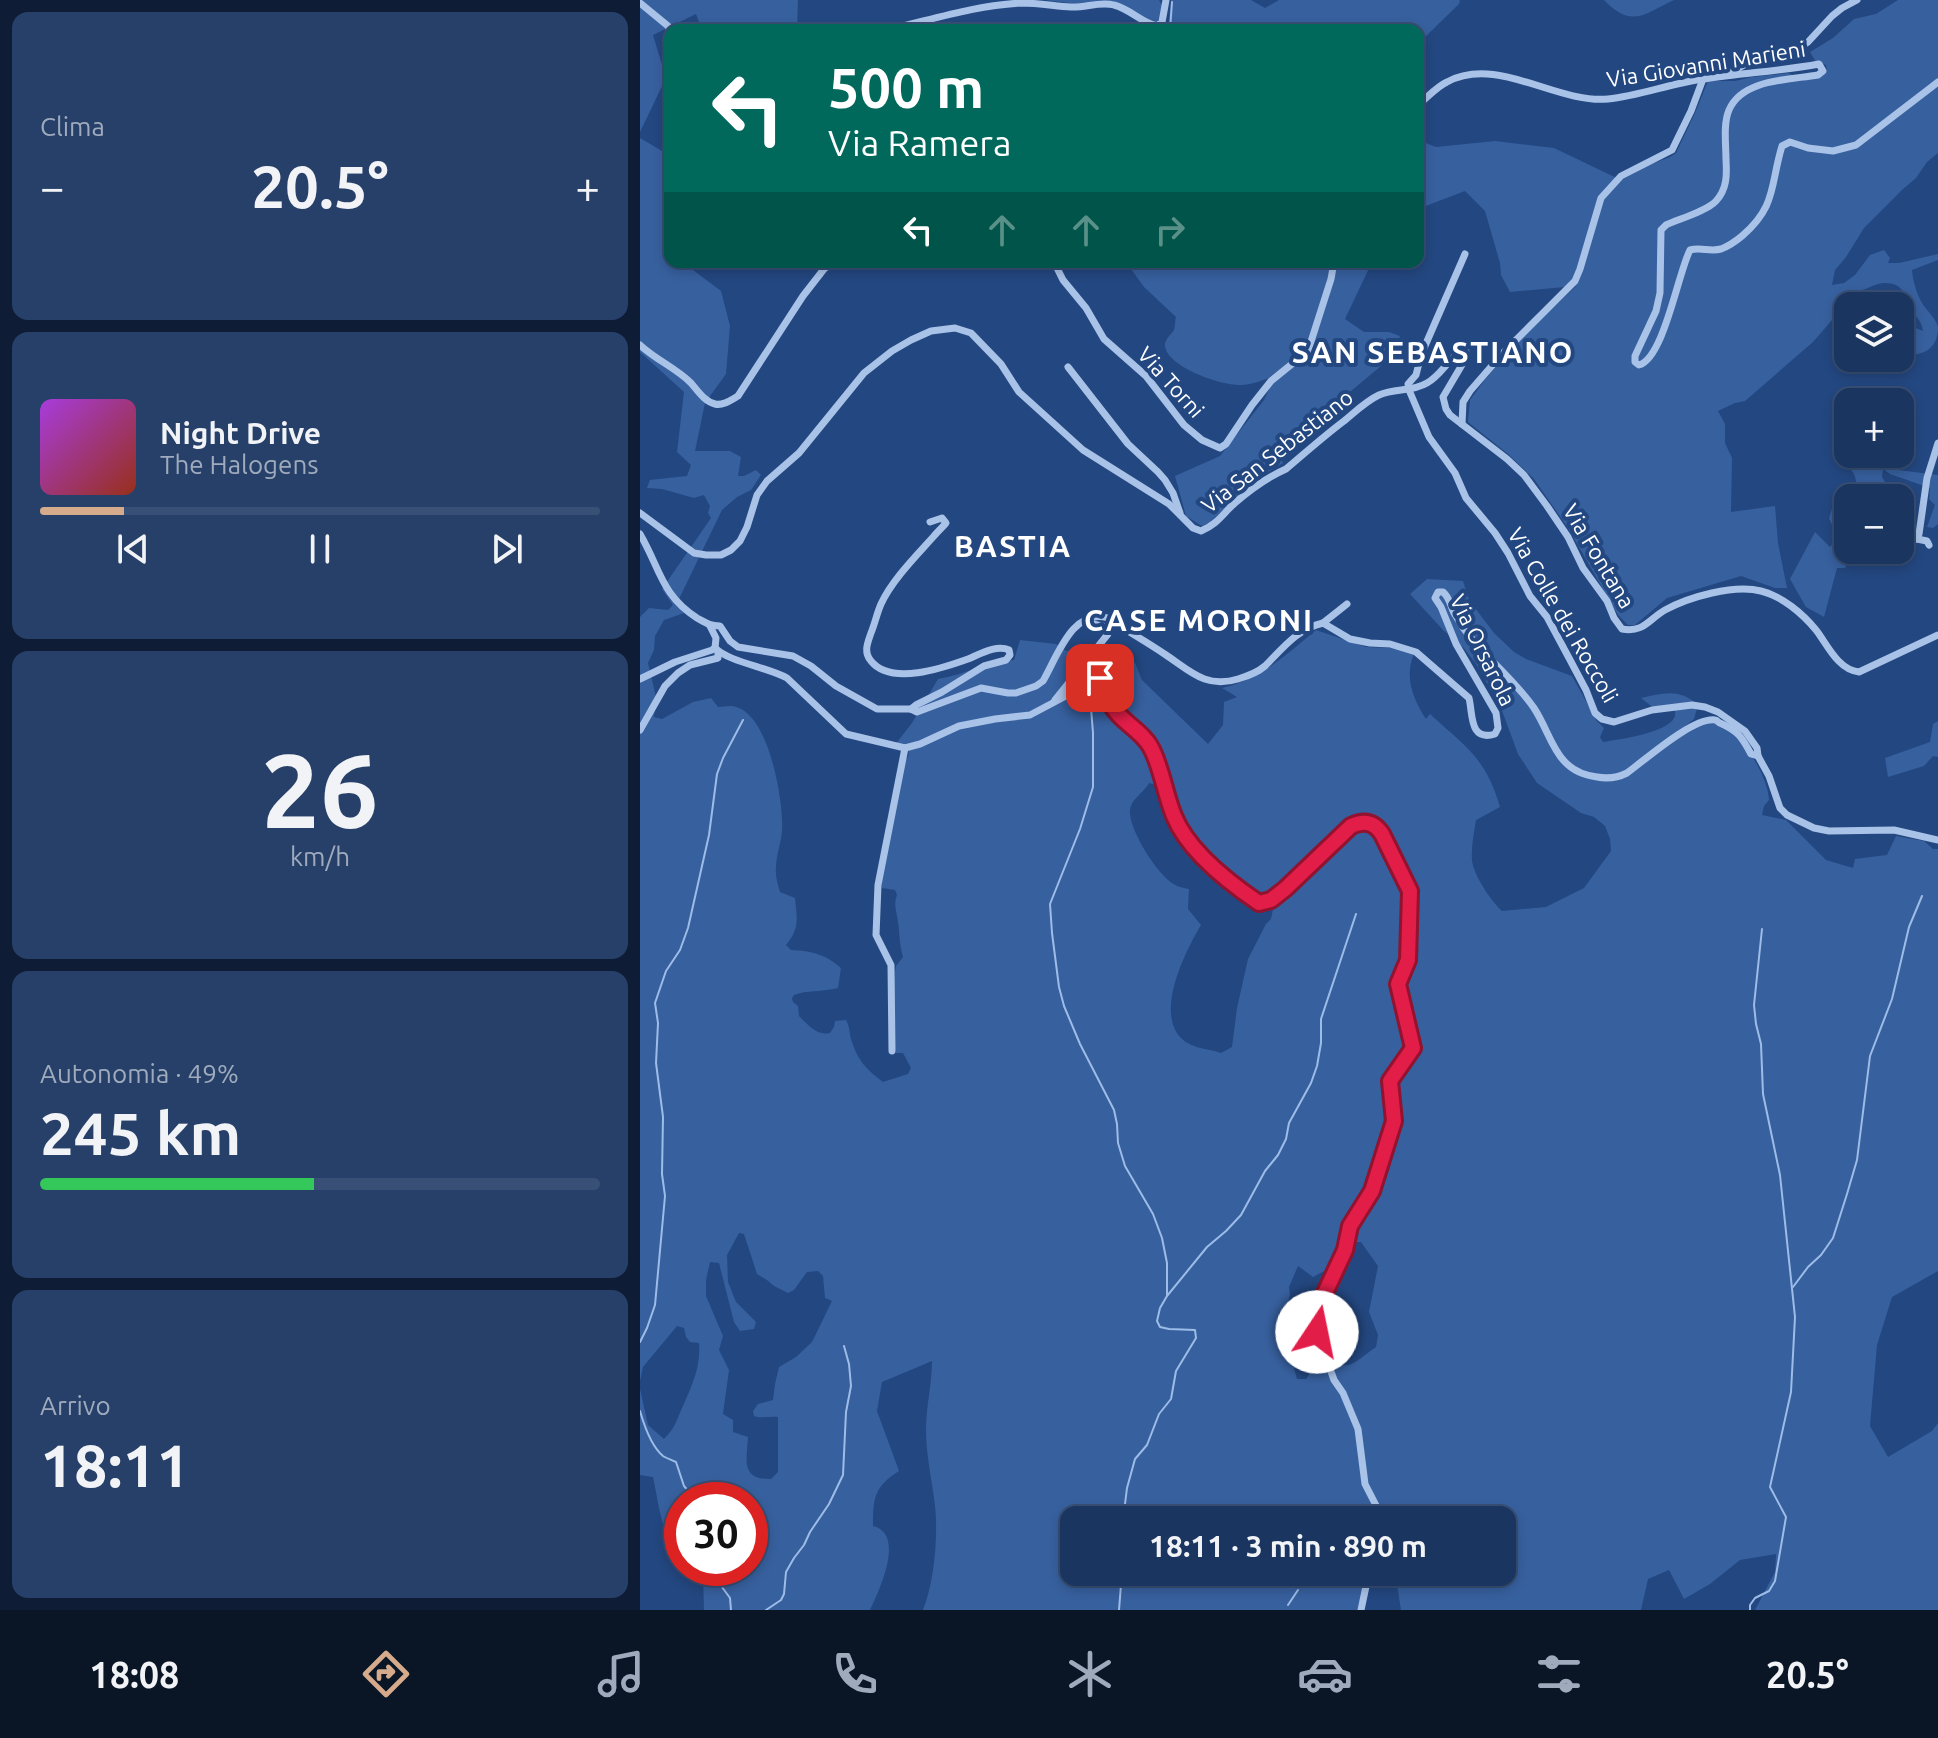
<!DOCTYPE html>
<html lang="it">
<head>
<meta charset="utf-8">
<style>
	body { margin:0; font-family:Ubuntu,sans-serif; background:#274069; color:#f1f3f6; height:100vh; display:flex; flex-direction:column; font-size:30px; white-space:nowrap }
	* { box-sizing:border-box; margin:0 }
	p { font-size:26px; color:#9fabbd }
	.icon { flex:none; width:44px; height:44px; fill:none; stroke:currentColor; stroke-width:2; stroke-linecap:round; stroke-linejoin:round }
	.map { position:relative; flex:1; overflow:hidden }
	.details { display:flex; flex-direction:column; gap:12px; padding:12px; background:#0e1d35; width:640px }
	.details>* { flex:none }
	.hud { position:absolute; left:24px; top:24px; width:760px; height:244px; border-radius:16px; box-shadow:0 4px 12px #0003,0 0 0 2px #385075; background:#00695c; color:#fff; overflow:hidden }
	.controls { position:absolute; left:1194px; top:292px; display:grid; gap:16px }
	.controls a { display:grid; place-items:center; width:80px; height:80px; border-radius:16px; background:#1a3560; box-shadow:0 4px 12px #0003,0 0 0 2px #385075; font-size:40px }
	.speed { position:absolute; left:24px; top:1482px; display:flex; gap:16px; font-size:40px; font-weight:700; text-align:center }
	.speed>* { display:grid; place-content:center; width:104px; height:104px; border-radius:50%; background:#1a3560; box-shadow:0 4px 12px #0003,0 0 0 2px #385075; line-height:1 }
	.speed .limit { border:12px solid #d22; background:#fff; color:#111 }
	.pin { position:absolute; display:grid; place-items:center; width:68px; height:68px; color:#fff; margin:-34px; border-radius:16px; box-shadow:0 4px 12px #0006 }
	.me { position:absolute; width:88px; margin:-44px; rotate:11deg; stroke-linejoin:round; filter:drop-shadow(0 0 6px #0008) }
	.turn { display:flex; align-items:center; gap:28px; height:168px; padding:0 32px; font-size:36px }
	.turn .icon { width:104px; height:104px; stroke-width:2.5 }
	.turn b { display:block; font-size:56px; line-height:68px }
	.lanes { display:flex; align-items:center; height:76px; padding:0 32px; background:#0003; justify-content:center; gap:40px; direction:ltr }
	.lanes .off { opacity:.35 }
	.big { font-size:60px; font-weight:600; line-height:1.1 }
	.details .widget { flex:1; display:flex; flex-direction:column; justify-content:center; gap:12px; min-width:0; padding:0 28px; border-radius:16px; background:#274069 }
	.details .dial { align-items:center; gap:0 }
	.dial b { font-size:104px; line-height:1 }
	.song { display:flex; align-items:center; gap:24px }
	.cover { width:96px; height:96px; border-radius:12px; background:linear-gradient(135deg,hsl(280 70% 55%),hsl(10 70% 35%)) }
	.played { height:8px; border-radius:4px; background:linear-gradient(90deg,#d6ab8b 15%,#385075 15%) }
	.keys { display:flex; justify-content:space-around; direction:ltr }
	.heat { display:flex; justify-content:space-between; align-items:center; font-size:44px; direction:ltr }
	.charge { height:12px; border-radius:6px; background:linear-gradient(90deg,#34c759 49%,#385075 0) }
	.trip { position:absolute; left:420px; top:1506px; width:456px; height:80px; border-radius:16px; background:#1a3560; box-shadow:0 4px 12px #0003,0 0 0 2px #385075; font-weight:600; line-height:80px; text-align:center }
	.tab-bar { display:flex; height:128px; justify-content:space-around; align-items:center; background:#0a1526; color:#9fabbd }
	.tab-bar .icon { width:56px; height:56px }
	.tab-bar .current { color:#d6ab8b }
	.tab-bar b { font-size:36px; color:#f1f3f6 }
	main { display:flex; flex:1; min-height:0 }
	.map>svg:first-child { display:block }
	.green { fill:#37609e; fill-rule:evenodd }
	.lines { fill:none; stroke-linecap:round; stroke-linejoin:round }
	.stream { stroke:#9dbce8; stroke-width:2 }
	.street { stroke:#a9c2e7; stroke-width:7 }
	.route-casing { stroke:#92132f; stroke-width:20 }
	.route { stroke:#e11d48; stroke-width:14 }
	.labels { text-anchor:middle; stroke-width:8; stroke-linejoin:round; paint-order:stroke }
	.street-label { font-size:22px; fill:#fff; stroke:#234780 }
	.district-label { font-size:30px; font-weight:bold; letter-spacing:2px; fill:#fff; stroke:#234780 }
</style>
</head>
<body>
<main>
<section class="details">
<div class="widget"><p>Clima</p>
<div class="heat"><a>−</a><b class="big">20.5°</b><a>+</a></div>
</div>
<div class="widget">
<div class="song"><i class="cover"></i><div><b>Night Drive</b><p>The Halogens</p></div></div>
<div class="played"></div>
<div class="keys"><svg class="icon" aria-label="previous" viewBox="0 0 24 24"><path d="M18 5L8 12l10 7zM5 5v14"/></svg><svg class="icon" aria-label="pause" viewBox="0 0 24 24"><path d="M8 5v14M16 5v14"/></svg><svg class="icon" aria-label="next" viewBox="0 0 24 24"><path d="M6 5l10 7-10 7zM19 5v14"/></svg></div>
</div>
<div class="widget dial"><b>26</b><p>km/h</p></div>
<div class="widget"><p>Autonomia · 49%</p><b class="big">245 km</b><div class="charge"></div></div>
<div class="widget"><p>Arrivo</p><b class="big">18:11</b></div>
</section>
<div class="map">
<svg width="1298" height="1610" viewBox="0 0 1298 1610">
	<rect width="100%" height="100%" fill="#234780"/>
	<g class="green">
		<polygon points="0,0 158,0 157,30 62,30 56,14 13,35 26,78 0,132"/>
		<polygon points="404,0 519,0 522,5 519,22 516,24 464,1 438,4"/>
		<polygon points="531,0 611,0 625,8 639,0 820,0 819,4 778,44 778,30 528,30"/>
		<path d="M964,0H1034C1004,14 992,29 964,0Z"/>
		<path d="M1258,0H1298V153L1287,162L1276,178L1262,190L1224,228L1206,257L1195,270L1192,285L1204,283L1215,275L1230,255L1244,250L1250,258L1248,263H1259L1298,254V260L1272,270C1273,282 1277,296 1284,306C1289,313 1296,319 1298,327C1298,352 1279,357 1260,354V330L1273,327L1283,331C1281,319 1276,318 1271,308C1265,295 1263,283 1245,283C1233,283 1226,292 1213,291L1192,320L1173,342L1105,401L1095,403L1078,411L1085,424V443L1092,458L1091,512L1135,506L1138,543L1147,588H1135L1101,576L1027,598L995,625H988L978,615L928,528L894,479L868,454L828,422L830,400L844,381L871,348L936,286L870,292L861,275L860,263L845,211L825,191L778,209V140L796,147L855,141L914,148L981,180L1009,165L1030,157L1036,153L1055,113L1068,81H1095L1112,77L1148,73L1164,80L1182,76L1187,72L1186,65L1176,62L1170,52L1193,38L1214,19L1236,14Z"/>
		<path d="M0,138L22,151L30,141V262H54L53,270L81,291L90,326L86,374L65,403L55,451H90L101,457L98,476H104L116,470L121,475L111,490L97,497L82,510L38,601L50,611L24,620L15,636L14,650L8,663L16,697L14,717L22,719L53,702L71,698L78,707C83,707 91,705 96,707C129,715 144,802 142,831C141,843 136,856 136,868C135,876 138,885 140,892L155,898C157,919 160,928 146,945L151,950C172,951 185,954 201,968L198,988C182,992 166,990 154,995L152,998L153,1002L158,1006L159,1016C168,1025 177,1036 190,1033L194,1027L195,1021L206,1020C210,1027 209,1032 211,1039C218,1061 225,1068 243,1082L268,1074L271,1068L263,1053H256L249,1029V1008L256,966L263,957C259,944 260,935 258,922C257,911 253,906 257,895L255,890L242,888L241,881L263,762L268,757L269,750L254,746L272,723L298,679C324,675 348,661 374,660L380,640L416,644L426,651L435,650L442,648H453L465,655L479,654L495,663L502,680L568,744L583,725L584,702L597,697L582,688C620,680 647,654 676,630L726,647L771,649L774,654C764,677 773,699 786,719L790,714C826,747 846,758 860,807L836,820C834,833 831,847 832,860C833,874 851,901 862,911L906,907L944,888L971,851L970,839L965,826L954,817L941,813L897,783L878,754L861,708L836,664L823,647L803,630L770,594L787,579L823,581L829,600L854,633L874,652L886,659L932,676L957,721L964,728L960,737L963,742C981,739 1019,734 1032,721C1036,716 1035,715 1035,708L1011,706L1001,698C1023,693 1040,688 1058,705L1054,719L1043,728C1051,726 1061,722 1069,722C1097,722 1128,775 1129,800L1124,806L1122,815L1146,820L1186,860L1213,868L1215,859L1247,855L1256,836L1284,841L1293,849H1298V1271L1252,1297L1237,1345L1230,1426L1248,1457L1292,1431L1298,1423V1610H1115L1135,1572L1136,1554L1100,1560L1070,1584L1044,1599L1029,1570L1008,1579L1001,1610H761L755,1572H862V1520H434V1572H733L724,1610H283C295,1580 299,1530 294,1498C291,1476 286,1453 286,1430C286,1407 292,1383 292,1361L242,1382L237,1411L259,1471C234,1487 233,1498 233,1526C266,1534 239,1591 230,1610H64L63,1574L52,1568H110V1500H42V1561C22,1539 19,1505 13,1477L0,1475V1389L8,1425L24,1439C36,1427 36,1421 43,1406C52,1385 61,1367 59,1343L50,1342L46,1337L44,1328L37,1326L3,1367L0,1381V617L9,608L28,610L33,605L22,589L71,518L68,513L70,506L64,495L54,498L22,489L7,488L10,480L47,476L51,465L37,452L44,392L0,352ZM509,783L520,786L574,865L589,880L617,899L635,891L642,898L633,909L631,919L626,924L608,959L597,1008L592,1047L581,1053C567,1048 551,1049 540,1037C516,1010 545,952 561,925L548,909L549,889C541,888 533,885 527,879C513,866 491,832 490,813C489,800 503,794 509,783ZM99,1233L104,1234L117,1274L127,1280L134,1286L148,1293L154,1290L167,1272L178,1271L183,1276L185,1298L192,1301L172,1342L156,1357L139,1367L135,1384L133,1400L118,1404L113,1411L114,1416C121,1419 130,1416 138,1417V1472L131,1479C100,1480 107,1459 108,1437L93,1432V1420L83,1414L89,1370L79,1350L83,1336L66,1296V1280L70,1262L79,1263L94,1322L100,1331L114,1329L116,1322L96,1302L88,1282L87,1255ZM704,1242H721L738,1266L729,1312L738,1335L736,1347C708,1367 713,1370 679,1359L666,1379H657L642,1326L650,1295L649,1287L658,1266L673,1277L690,1268Z"/>
		<path d="M486,262H732L705,319L724,332H749L760,336L753,356L638,452L643,463L613,481L570,522L562,526L546,516L535,476L580,456L624,400L632,383V377C623,380 611,385 601,385C583,386 528,368 525,346C524,340 531,335 534,330C535,327 535,320 536,317L504,287Z"/>
		<path d="M1208,436V454H1226L1242,468L1298,475V524L1293,528L1287,527L1295,505L1289,499L1290,488L1250,474L1243,469L1242,477L1251,492L1248,496L1232,494L1224,498H1213C1223,470 1207,470 1194,450L1197,444Z"/>
		<path d="M1208,503V550H1213L1205,568H1197L1184,617L1166,607L1150,579L1175,532L1190,547C1202,534 1195,533 1189,518L1192,509Z"/>
		<polygon points="1298,721 1298,757 1293,756 1284,766 1248,777 1245,758 1290,742 1293,724"/>
	</g>
	<g class="lines">
		<g class="stream">
			<polyline points="530,30 532,2"/>
			<polyline points="450,696 453,733 453,787 440,829 410,904 412,933 419,987 424,1006 440,1044 474,1110 477,1124 478,1143 485,1166 513,1214 522,1238 527,1263 527,1296"/>
			<polyline points="1153,1287 1168,1267 1181,1255 1193,1238 1207,1194 1217,1160 1230,1056 1252,999 1269,927 1282,896"/>
			<polyline points="0,1342 7,1328 15,1305 25,1196 22,1174 23,1117 16,1063 18,1023 15,1003 26,971 40,950 48,928 69,835 77,774 83,758 103,720"/>
			<path d="M0,1411C4,1425 11,1446 23,1456C26,1458 32,1460 36,1462L44,1486L56,1500"/>
			<polyline points="483,1520 487,1488 495,1459 507,1445 519,1414 531,1399 536,1371 556,1338 555,1330 529,1329 520,1327 517,1321 520,1308 527,1296 567,1247 586,1231 601,1215 625,1171 638,1155 646,1139 649,1123 671,1083 677,1066 681,1043 681,1019 716,914"/>
			<polyline points="75,1568 79,1573 79,1583 90,1598 91,1610"/>
			<polyline points="648,1605 658,1590"/>
			<polyline points="126,1610 141,1600 144,1594 146,1572 154,1558 164,1545 170,1532 189,1504 203,1475 206,1412 211,1386 209,1364 204,1346"/>
			<polyline points="479,1610 482,1572"/>
			<polyline points="1110,1610 1110,1605 1115,1598 1129,1591 1135,1581 1146,1517 1130,1487 1151,1392 1155,1317 1140,1175 1123,1094 1121,1044 1116,1024 1114,1005 1122,929"/>
		</g>
		<g class="street">
			<polyline points="0,3 28,26 30,31"/>
			<path d="M252,30L255,28C297,18 338,5 382,3C398,3 415,6 431,7C445,8 460,1 474,5C490,9 502,23 517,26L522,22L526,0"/>
			<polyline points="1090,73 1118,57 1155,50 1168,42 1192,16 1202,8 1217,0"/>
			<path d="M778,105C787,98 796,87 807,82C857,55 917,104 968,99C1000,96 1031,83 1064,79C1102,73 1141,71 1179,64L1183,71L1178,75C1149,80 1102,79 1089,110C1083,124 1086,145 1086,160C1087,175 1087,189 1076,201C1067,211 1039,219 1026,225L1021,230L1020,293L1016,311L995,356V362L999,365C1024,358 1038,273 1050,250C1061,247 1070,252 1081,249C1089,246 1096,241 1102,236C1137,206 1130,185 1142,146L1150,142L1168,148L1193,151L1216,145L1298,82"/>
			<polyline points="825,254 781,355 776,375 768,384 769,390 789,437 815,473 826,498 855,533 868,553 890,596 907,617 929,658 946,690 955,713 962,719 974,722 1012,710 1052,705 1065,707 1078,712 1105,731 1117,748 1118,756 1129,776 1140,808 1147,815 1174,828 1189,831 1254,830 1298,840"/>
			<polyline points="414,262 423,280 446,308 464,339 506,376 544,425 562,440 580,448 586,444 612,405 631,381 668,351 691,279 694,262"/>
			<path d="M0,345C16,360 36,368 51,383C58,391 64,401 75,404C83,406 91,400 98,396L163,296L184,269L193,262"/>
			<polyline points="428,367 488,444 518,472 525,480 533,493 540,513"/>
			<polyline points="822,424 823,402 830,391 863,353 935,281 940,269 961,198 981,176 1032,150 1051,111 1063,79"/>
			<path d="M0,513L54,553L66,555H81L91,550L100,541L107,527L117,495L127,481L159,453L224,373L252,351L271,340L291,331L315,328L331,333L361,364L379,392L443,450L529,504L553,528L561,531C579,523 582,514 596,502C611,489 628,477 646,469C665,453 684,436 704,421C715,412 726,401 739,395C755,388 772,392 787,383C803,374 809,356 824,351L826,352V358L803,397L806,409L810,415L867,459L884,475L907,506L928,537L943,568L967,601L974,618L982,629C1004,633 1009,619 1025,610C1049,597 1094,584 1121,591C1142,596 1163,614 1176,630C1187,644 1198,670 1219,672L1298,635"/>
			<path d="M0,534C20,568 21,595 57,618C66,623 70,626 80,626L90,641L98,647L153,656L171,666L196,686L237,709H271L277,712L341,688L368,693H376L396,686L403,681C417,657 433,607 468,618C487,631 507,642 526,655C550,671 566,689 598,679C608,676 617,673 625,666C643,648 657,629 683,623L710,639L730,643L750,644L776,652L829,698C833,714 829,742 855,734L858,728L856,713L816,644L801,607L795,598L798,592H803C810,598 810,605 814,613C817,618 821,624 824,629C845,657 874,679 894,708C913,737 915,772 957,777C968,779 977,778 987,773C1005,760 1053,717 1075,720C1077,720 1078,722 1080,723C1098,731 1102,737 1111,754L1118,756"/>
			<polyline points="1260,535 1270,540 1277,539 1279,534 1287,478 1298,443"/>
			<polyline points="1277,539 1287,541 1289,545"/>
			<polyline points="683,623 707,604"/>
			<polyline points="70,626 76,638 75,648"/>
			<path d="M75,648C89,662 127,667 147,678L206,734L265,748L280,744L319,726L355,719L390,715L424,697L443,677L453,674L457,675L462,680L471,705L483,720L509,744L535,818L546,836L590,884L619,903L631,900L645,889L711,826C721,821 727,822 737,827L770,891L768,960L758,984L773,1048L750,1081L754,1121L732,1191L710,1226L705,1250L676,1312L677,1332L694,1380L703,1393L718,1429L725,1484L742,1517L741,1520"/>
			<polyline points="0,679 35,662 72,650 75,648"/>
			<polyline points="415,700 468,634 466,627 444,622"/>
			<path d="M271,709L276,705L302,692L344,666L366,660L370,655L369,650C357,644 340,654 328,659C303,668 251,686 231,661C223,652 228,642 231,633C235,623 237,613 241,604C252,580 277,555 294,536C298,531 302,528 306,523L302,518L290,522"/>
			<polyline points="0,730 25,686 38,673 50,665 78,658 78,651"/>
			<polyline points="252,1051 251,965 236,935 238,885 265,748"/>
			<polyline points="721,1610 729,1572"/>
		</g>
	</g>
	<g class="lines">
		<defs>
			<path id="route" d="M460,678C465,687 466,698 472,706C481,722 501,730 510,746C521,764 525,795 534,816C548,851 588,882 619,903L631,900L645,889L711,826C724,820 734,822 742,834L770,891L768,960L758,984L773,1048L750,1081L754,1121L732,1191L710,1226L705,1250L676,1312L677,1332"/>
		</defs>
		<use href="#route" class="route-casing"/>
		<use href="#route" class="route"/>
	</g>
	<g class="labels">
		<g class="street-label">
			<text transform="translate(1066 64) rotate(-9)" y="8">Via Giovanni Marieni</text>
			<text transform="translate(531 382) rotate(48)" y="8">Via Torni</text>
			<text transform="translate(637 451) rotate(-38)" y="8">Via San Sebastiano</text>
			<text transform="translate(959 556) rotate(59)" y="8">Via Fontana</text>
			<text transform="translate(923 615) rotate(60)" y="8">Via Colle dei Roccoli</text>
			<text transform="translate(843 650) rotate(64)" y="8">Via Orsarola</text>
		</g>
		<g class="district-label">
			<text x="793" y="363">SAN SEBASTIANO</text>
			<text x="373" y="557">BASTIA</text>
			<text x="559" y="631">CASE MORONI</text>
		</g>
	</g>
</svg>
<div class="controls">
<a><svg class="icon" aria-label="layers" viewBox="0 0 24 24"><path d="M12 4l9 5-9 5-9-5zM3 14l9 5 9-5"/></svg></a>
<a>+</a>
<a>−</a>
</div>
<div class="speed"><div class="limit">30</div></div>
<div class="pin" style="left:460px;top:678px;background:#d93025"><svg class="icon" aria-label="arrive" viewBox="0 0 24 24"><path d="M6 21V4h12l-3 4 3 4H6"/></svg></div>
<svg class="me" style="left:677px;top:1332px" viewBox="-20 -20 40 40"><circle r="19" fill="#fff"/><path d="M0-13L10 11 0 6-10 11z" fill="#e11d48"/></svg>
<div class="trip">18:11 · 3 min · 890 m</div>
<div class="hud">
<div class="turn"><svg class="icon" aria-label="left" viewBox="0 0 24 24"><path d="M17 20v-9H6M10 6l-5 5 5 5"/></svg><div><b>500 m</b>Via Ramera</div></div>
<div class="lanes"><svg class="icon" aria-label="left" viewBox="0 0 24 24"><path d="M17 20v-9H6M10 6l-5 5 5 5"/></svg><svg class="icon off" aria-label="ahead" viewBox="0 0 24 24"><path d="M12 20V5M6 11l6-6 6 6"/></svg><svg class="icon off" aria-label="ahead" viewBox="0 0 24 24"><path d="M12 20V5M6 11l6-6 6 6"/></svg><svg class="icon off" aria-label="right" viewBox="0 0 24 24"><path d="M7 20v-9h11M14 6l5 5-5 5"/></svg></div>
</div>
</div>
</main>
<nav class="tab-bar">
<b>18:08</b>
<svg class="icon current" aria-label="directions" viewBox="0 0 24 24"><path d="M12 3l9 9-9 9-9-9zM9 14v-3h6M13 9l2 2-2 2"/></svg>
<svg class="icon" aria-label="music" viewBox="0 0 24 24"><path d="M9 18V5l10-2v13"/><circle cx="6" cy="18" r="3"/><circle cx="16" cy="16" r="3"/></svg>
<svg class="icon" aria-label="phone" viewBox="0 0 24 24"><path d="M5 4h4l2 5-3 2q2 4 5 5l2-3 5 2v4C11 20 4 13 5 4z"/></svg>
<svg class="icon" aria-label="climate" viewBox="0 0 24 24"><path d="M12 3v18M4 7l16 10M4 17L20 7"/></svg>
<svg class="icon" aria-label="car" viewBox="0 0 24 24"><path d="M5 17H2v-5l4-1 3-4h7l3 4 3 1v5h-3M9 17h6M6 11h13"/><circle cx="7" cy="17" r="2"/><circle cx="17" cy="17" r="2"/></svg>
<svg class="icon" aria-label="filters" viewBox="0 0 24 24"><path d="M4 7h16M4 17h16"/><circle cx="9" cy="7" r="2"/><circle cx="15" cy="17" r="2"/></svg>
<b>20.5°</b>
</nav>
</body>
</html>
